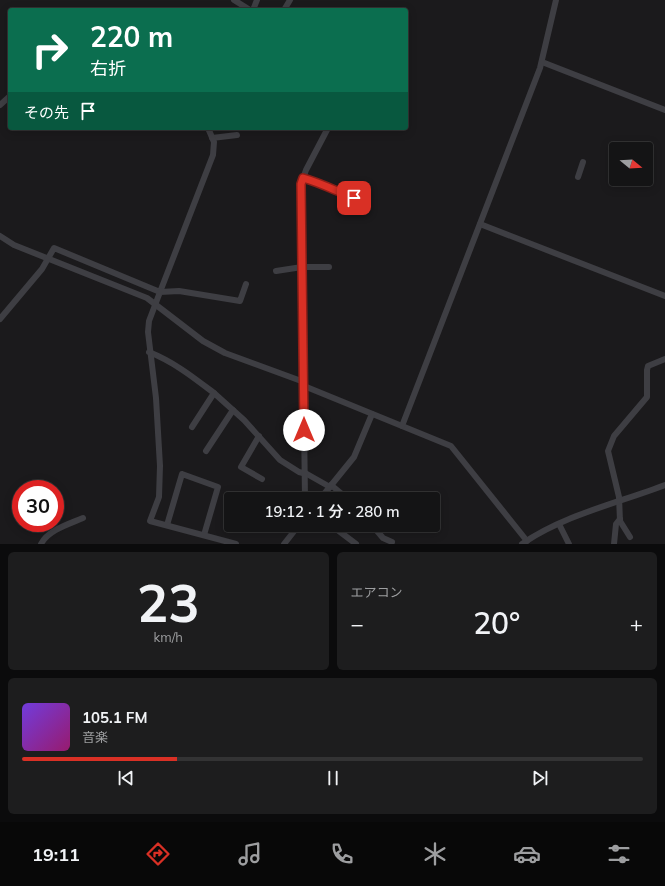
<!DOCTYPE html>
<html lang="ja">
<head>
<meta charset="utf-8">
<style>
	body { margin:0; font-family:Mulish,"Noto Sans JP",sans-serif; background:#1d1d1e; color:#f1f3f6; height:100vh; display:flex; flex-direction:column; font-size:15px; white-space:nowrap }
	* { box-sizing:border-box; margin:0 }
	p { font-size:13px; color:#9d9ea0 }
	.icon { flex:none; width:22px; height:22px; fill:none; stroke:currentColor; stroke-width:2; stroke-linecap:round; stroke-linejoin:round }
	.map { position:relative; height:544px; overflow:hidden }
	.side { display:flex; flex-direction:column; gap:8px; padding:8px; background:#0b0b0c; flex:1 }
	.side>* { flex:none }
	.banner { position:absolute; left:8px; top:8px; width:400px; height:122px; border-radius:4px; box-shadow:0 2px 10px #0003,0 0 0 1px #333334; background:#0b6e4f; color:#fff; overflow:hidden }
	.needle { width:26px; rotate:108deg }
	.buttons { position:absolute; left:609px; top:142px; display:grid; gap:8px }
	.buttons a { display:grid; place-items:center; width:44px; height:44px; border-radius:4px; background:#141415; box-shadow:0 2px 10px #0003,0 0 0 1px #333334; font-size:20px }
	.speed { position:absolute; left:12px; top:480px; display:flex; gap:8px; font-size:20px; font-weight:700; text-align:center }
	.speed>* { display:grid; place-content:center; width:52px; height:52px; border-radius:50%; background:#141415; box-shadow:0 2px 10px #0003,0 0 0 1px #333334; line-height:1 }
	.speed .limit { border:6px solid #d22; background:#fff; color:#111 }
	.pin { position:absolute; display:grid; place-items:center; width:34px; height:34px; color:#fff; margin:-17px; border-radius:8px; box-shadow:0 2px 6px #0006 }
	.me { position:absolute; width:44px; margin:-22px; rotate:0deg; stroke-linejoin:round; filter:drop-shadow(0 0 3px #0008) }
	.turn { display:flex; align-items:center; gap:14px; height:84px; padding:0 16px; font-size:18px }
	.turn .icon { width:52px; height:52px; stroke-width:2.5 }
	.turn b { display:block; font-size:28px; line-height:34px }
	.then { display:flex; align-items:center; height:38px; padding:0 16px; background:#0003; gap:8px; font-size:15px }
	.big { font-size:30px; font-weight:600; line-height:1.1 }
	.side .tile { flex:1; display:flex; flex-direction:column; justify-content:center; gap:6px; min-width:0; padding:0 14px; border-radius:6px; background:#1d1d1e }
	.side .dial { align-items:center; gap:0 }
	.dial b { font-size:52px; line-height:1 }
	.song { display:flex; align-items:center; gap:12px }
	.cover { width:48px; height:48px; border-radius:6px; background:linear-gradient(135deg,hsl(260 70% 55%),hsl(320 70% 35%)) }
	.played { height:4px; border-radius:2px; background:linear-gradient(90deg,#d93025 25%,#333334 25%) }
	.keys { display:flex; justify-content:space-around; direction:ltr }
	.heat { display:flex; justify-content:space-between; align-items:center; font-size:22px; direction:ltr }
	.side .tiles { flex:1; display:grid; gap:8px; grid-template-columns:1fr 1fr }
	.tile:last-child { grid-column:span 2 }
	.trip { position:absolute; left:224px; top:492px; width:216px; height:40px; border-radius:4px; background:#141415; box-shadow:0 2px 10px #0003,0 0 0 1px #333334; font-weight:600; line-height:40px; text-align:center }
	.menu { display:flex; height:64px; justify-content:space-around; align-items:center; background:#080808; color:#9d9ea0 }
	.menu .icon { width:28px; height:28px }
	.menu .active { color:#d93025 }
	.menu b { font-size:18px; color:#f1f3f6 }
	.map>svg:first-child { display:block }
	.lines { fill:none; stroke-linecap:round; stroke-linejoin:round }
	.street { stroke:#3e3e43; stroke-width:6 }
	.route-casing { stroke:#8d1f18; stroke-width:10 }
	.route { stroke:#d93025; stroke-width:7 }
</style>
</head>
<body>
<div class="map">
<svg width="665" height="544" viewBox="0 0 665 544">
	<rect width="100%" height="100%" fill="#1b1a1c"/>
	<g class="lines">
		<g class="street">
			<polyline points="234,0 250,10"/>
			<polyline points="253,10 257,0"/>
			<polyline points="284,10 290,0"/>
			<polyline points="542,62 665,110"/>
			<polyline points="0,105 10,96"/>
			<polyline points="212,138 237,135"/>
			<polyline points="578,177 583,162"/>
			<path d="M303,178C321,183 336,191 354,198"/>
			<polyline points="480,224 665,296"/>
			<polyline points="0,236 14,245 147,298 203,341 225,353 304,382"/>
			<polyline points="276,271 302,267 329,267"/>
			<polyline points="0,319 42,269 54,248 160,292 213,155 214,142 208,128"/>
			<path d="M149,352C174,362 193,377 214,393"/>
			<polyline points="304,386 451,446 527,541"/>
			<polyline points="402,426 540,68 556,0"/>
			<polyline points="192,427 214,393 244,420 280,460 299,472 307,474 330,487"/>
			<polyline points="259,436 241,467 262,479"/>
			<polyline points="206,451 233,410"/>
			<polyline points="331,485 348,499"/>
			<polyline points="305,499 301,184 306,170 328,128"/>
			<polyline points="320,499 354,457 372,414"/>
			<polyline points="559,524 569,544"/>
			<polyline points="167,525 182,474 218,487 204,535"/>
			<polyline points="331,525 356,544"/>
			<polyline points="372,525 383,538 392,542"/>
			<polyline points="630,537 620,521 619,497 608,451 614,436 647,397 647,370 648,366 665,359"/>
			<path d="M41,544C48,530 69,524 83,518"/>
			<polyline points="236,544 150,521 159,497 160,466 156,398 148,332 149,321 160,292 179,291 240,301 246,284"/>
			<polyline points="284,544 299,525"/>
			<path d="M522,544C564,515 618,503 665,485"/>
			<polyline points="614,544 616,524 620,519"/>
		</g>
	</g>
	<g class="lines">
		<defs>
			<path id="route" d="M304,430L301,184L303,178C321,183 336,191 354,198"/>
		</defs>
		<use href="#route" class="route-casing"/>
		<use href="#route" class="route"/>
	</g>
</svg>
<div class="buttons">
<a><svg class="needle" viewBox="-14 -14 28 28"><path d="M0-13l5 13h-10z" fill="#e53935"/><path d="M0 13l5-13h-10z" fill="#9d9ea0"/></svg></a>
</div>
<div class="speed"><div class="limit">30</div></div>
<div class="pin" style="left:354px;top:198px;background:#d93025"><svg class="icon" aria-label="arrive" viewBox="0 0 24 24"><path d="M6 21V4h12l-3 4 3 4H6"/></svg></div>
<svg class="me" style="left:304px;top:430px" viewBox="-20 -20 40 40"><circle r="19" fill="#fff"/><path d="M0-13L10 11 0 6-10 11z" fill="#d93025"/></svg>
<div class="trip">19:12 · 1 分 · 280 m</div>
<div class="banner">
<div class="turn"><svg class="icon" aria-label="right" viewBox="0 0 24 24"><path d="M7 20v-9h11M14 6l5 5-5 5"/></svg><div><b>220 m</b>右折</div></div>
<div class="then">その先<svg class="icon" aria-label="arrive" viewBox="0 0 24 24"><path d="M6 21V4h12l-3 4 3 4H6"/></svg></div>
</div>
</div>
<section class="side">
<div class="tiles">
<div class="tile dial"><b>23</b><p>km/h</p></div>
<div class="tile"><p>エアコン</p>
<div class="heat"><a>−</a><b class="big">20°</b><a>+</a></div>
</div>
<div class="tile">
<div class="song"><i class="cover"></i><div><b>105.1 FM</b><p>音楽</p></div></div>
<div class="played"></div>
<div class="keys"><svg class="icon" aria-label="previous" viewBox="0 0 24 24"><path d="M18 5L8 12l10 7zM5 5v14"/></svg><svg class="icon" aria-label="pause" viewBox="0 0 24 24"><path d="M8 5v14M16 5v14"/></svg><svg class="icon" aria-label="next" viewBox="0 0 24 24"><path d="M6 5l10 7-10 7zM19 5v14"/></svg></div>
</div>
</div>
</section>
<nav class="menu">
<b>19:11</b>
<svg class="icon active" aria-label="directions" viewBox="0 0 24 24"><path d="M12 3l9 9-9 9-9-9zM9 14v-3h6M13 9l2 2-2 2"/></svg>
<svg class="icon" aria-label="music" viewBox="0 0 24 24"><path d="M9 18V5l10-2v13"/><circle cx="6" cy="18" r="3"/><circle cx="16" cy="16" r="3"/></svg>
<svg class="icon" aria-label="phone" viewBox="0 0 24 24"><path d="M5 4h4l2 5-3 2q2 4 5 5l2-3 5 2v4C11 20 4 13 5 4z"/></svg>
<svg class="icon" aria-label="climate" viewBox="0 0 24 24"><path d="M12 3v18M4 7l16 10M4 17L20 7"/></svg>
<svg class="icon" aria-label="car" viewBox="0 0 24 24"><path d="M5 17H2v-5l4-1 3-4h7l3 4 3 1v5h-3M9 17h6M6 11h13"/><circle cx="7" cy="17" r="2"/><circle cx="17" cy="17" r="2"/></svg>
<svg class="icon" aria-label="filters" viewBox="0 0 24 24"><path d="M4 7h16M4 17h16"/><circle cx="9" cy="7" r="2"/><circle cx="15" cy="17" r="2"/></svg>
</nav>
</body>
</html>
